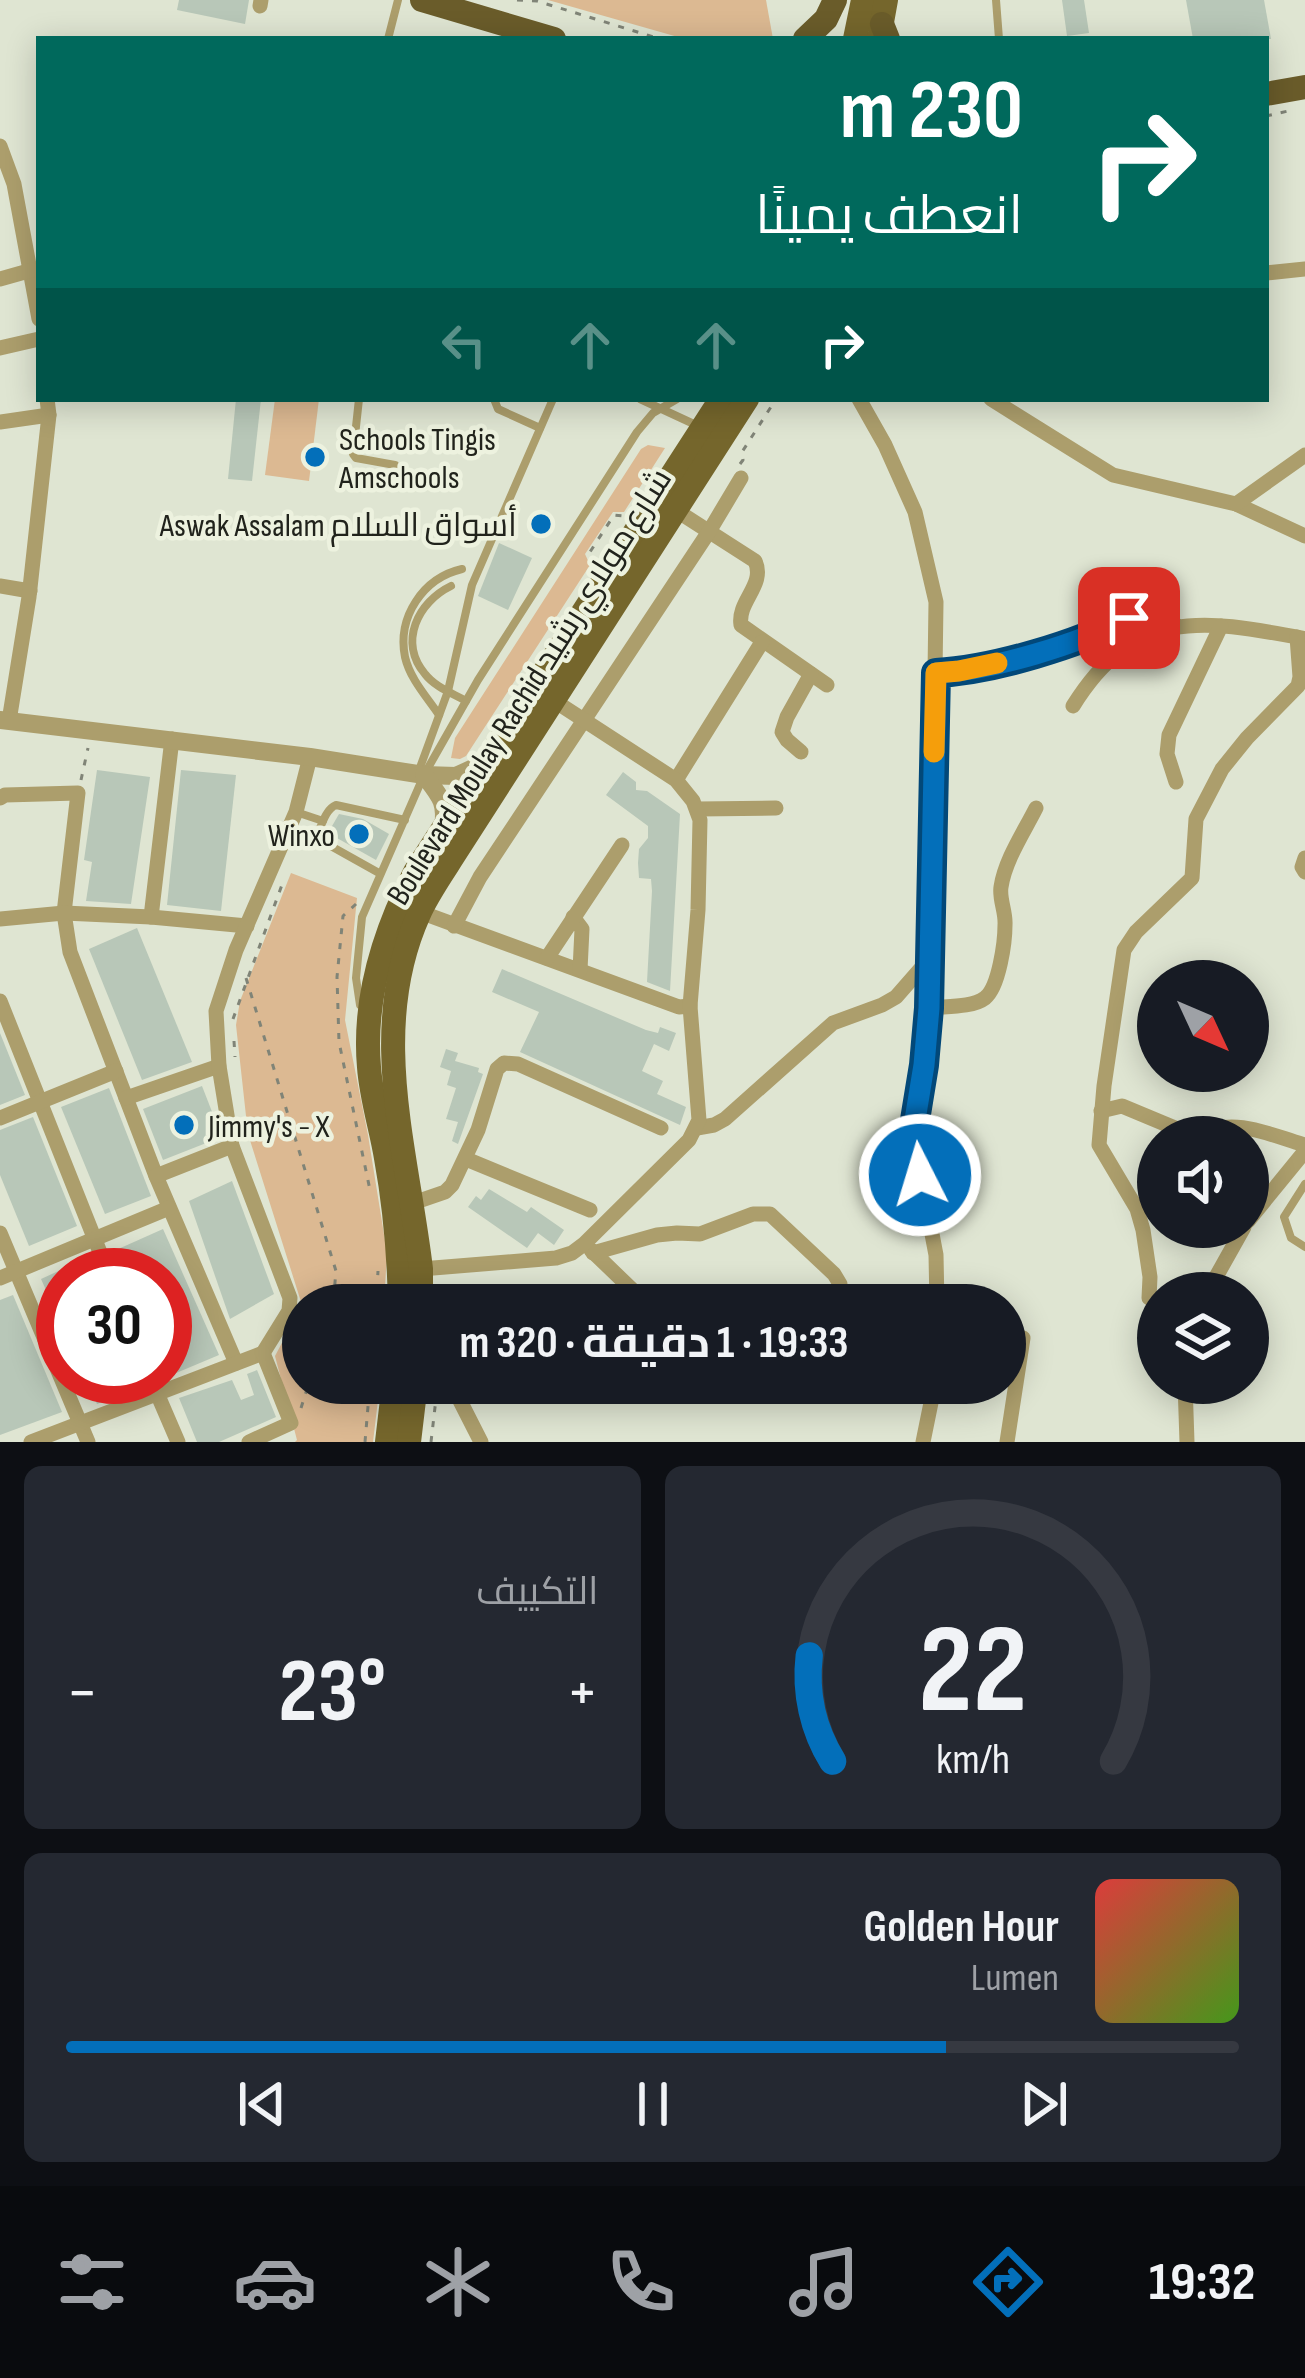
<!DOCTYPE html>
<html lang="ar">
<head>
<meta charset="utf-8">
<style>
	body { margin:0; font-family:"Sofia Sans Condensed",Cairo,sans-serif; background:#242831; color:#f1f3f6; direction:rtl; height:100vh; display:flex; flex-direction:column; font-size:45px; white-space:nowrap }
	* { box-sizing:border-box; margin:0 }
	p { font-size:39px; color:#9ea1a6 }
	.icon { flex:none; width:66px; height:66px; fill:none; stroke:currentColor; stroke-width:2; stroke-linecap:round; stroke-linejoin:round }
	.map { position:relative; height:1442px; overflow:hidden; direction:ltr }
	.details { display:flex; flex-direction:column; gap:24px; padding:24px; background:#0d0f14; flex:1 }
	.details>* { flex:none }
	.guide { position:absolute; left:36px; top:36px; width:1233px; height:366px; border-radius:0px; box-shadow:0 6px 30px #0003; direction:rtl; background:#00695c; color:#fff; overflow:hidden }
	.needle { width:78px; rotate:134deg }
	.buttons { position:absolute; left:1137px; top:960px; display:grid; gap:24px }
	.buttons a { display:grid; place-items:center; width:132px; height:132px; border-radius:50%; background:#171b24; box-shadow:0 6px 30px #0003; font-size:60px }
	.speed { position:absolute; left:36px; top:1248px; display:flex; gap:24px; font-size:60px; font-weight:700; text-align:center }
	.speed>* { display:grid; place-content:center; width:156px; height:156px; border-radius:50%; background:#171b24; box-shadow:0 6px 30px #0003; line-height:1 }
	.speed .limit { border:18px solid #d22; background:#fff; color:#111 }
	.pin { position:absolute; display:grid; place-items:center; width:102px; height:102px; color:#fff; margin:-51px; border-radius:24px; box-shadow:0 6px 18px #0006 }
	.me { position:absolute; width:132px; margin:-66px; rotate:355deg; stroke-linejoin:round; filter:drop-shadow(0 0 9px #0008) }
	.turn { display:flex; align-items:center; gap:42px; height:252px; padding:0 48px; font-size:54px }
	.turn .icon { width:156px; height:156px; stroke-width:2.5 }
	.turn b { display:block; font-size:84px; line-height:102px }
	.lanes { display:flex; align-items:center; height:114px; padding:0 48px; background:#0003; justify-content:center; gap:60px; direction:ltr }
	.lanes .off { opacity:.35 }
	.big { font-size:90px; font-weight:700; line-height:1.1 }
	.details .widget { flex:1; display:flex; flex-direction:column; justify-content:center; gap:18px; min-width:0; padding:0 42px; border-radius:18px; background:#242831 }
	.details .dial { align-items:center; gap:0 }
	.dial svg { height:312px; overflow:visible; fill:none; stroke:#363941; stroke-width:7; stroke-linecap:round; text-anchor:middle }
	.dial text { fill:#f1f3f6; stroke:none }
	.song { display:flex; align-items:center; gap:36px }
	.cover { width:144px; height:144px; border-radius:18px; background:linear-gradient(135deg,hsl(0 70% 55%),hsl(100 70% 35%)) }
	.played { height:12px; border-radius:6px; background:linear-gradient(90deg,#036fba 75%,#363941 75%) }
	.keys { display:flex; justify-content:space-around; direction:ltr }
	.heat { display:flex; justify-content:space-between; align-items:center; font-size:66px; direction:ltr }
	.details .tiles { flex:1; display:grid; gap:24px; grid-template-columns:1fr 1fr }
	.widget:last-child { grid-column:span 2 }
	.trip { position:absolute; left:282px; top:1284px; width:744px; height:120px; border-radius:60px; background:#171b24; box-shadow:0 6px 30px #0003; font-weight:700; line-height:120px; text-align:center; direction:rtl }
	.tabs { display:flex; height:192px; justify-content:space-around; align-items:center; background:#090b0e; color:#9ea1a6 }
	.tabs .icon { width:84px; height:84px }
	.tabs .on { color:#036fba }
	.tabs b { font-size:54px; color:#f1f3f6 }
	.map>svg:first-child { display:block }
	.green { fill:#dcb992 }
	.building { fill:#b8c7b8 }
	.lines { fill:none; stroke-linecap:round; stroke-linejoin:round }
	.path { stroke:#808477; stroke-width:3; stroke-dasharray:6 9; stroke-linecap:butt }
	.service { stroke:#ac9e6c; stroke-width:8 }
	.minor { stroke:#ac9e6c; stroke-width:15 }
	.tertiary { stroke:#ac9e6c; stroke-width:18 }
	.primary { stroke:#75662c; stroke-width:24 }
	.trunk { stroke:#6a5c2a; stroke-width:24 }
	.route-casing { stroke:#024879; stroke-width:30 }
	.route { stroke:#036fba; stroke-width:21 }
	.slow { stroke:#f59e0b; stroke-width:21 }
	.poi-dot { fill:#036fba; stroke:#edf2df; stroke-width:4.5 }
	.labels { text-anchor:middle; stroke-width:9; stroke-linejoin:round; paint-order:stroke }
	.poi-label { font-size:33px; fill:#21231c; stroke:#edf2df; text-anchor:start }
	.street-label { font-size:33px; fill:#21231c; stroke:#edf2df }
</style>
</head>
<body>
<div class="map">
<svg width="1305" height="1442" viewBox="0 0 1305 1442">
	<rect width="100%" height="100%" fill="#dfe5d2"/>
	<g class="green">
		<polygon points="548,0 766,0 773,39 685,39"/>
		<polygon points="275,399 319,399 309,481 265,475"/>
		<polygon points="648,445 665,448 624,512 613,512 585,554 590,565 466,756 460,759 451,758 455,738 641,449"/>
		<polygon points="291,873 357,898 345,1020 368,1135 387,1253 384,1305 303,1305 303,1383 380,1383 373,1442 295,1442 297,1440 275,1356 302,1305 248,1134 236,1025 240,1001"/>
	</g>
	<g class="building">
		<polygon points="179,0 249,0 245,24 177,10"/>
		<polygon points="1062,0 1084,0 1089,33 1067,36"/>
		<polygon points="1186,0 1264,0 1271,39 1193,39"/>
		<polygon points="236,399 261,399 252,481 228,479"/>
		<polygon points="499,543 532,558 508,610 478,596"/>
		<polygon points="97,770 150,777 131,904 86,901 92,862 84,860"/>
		<polygon points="181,770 236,775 221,911 167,905"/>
		<polygon points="623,772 636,782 636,790 647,791 680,814 670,991 647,982 652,891 651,879 639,878 638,863 639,849 648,838 648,826 606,795"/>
		<polygon points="339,814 363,819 389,834 376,860 328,833"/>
		<polygon points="137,928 192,1062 142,1080 89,949"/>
		<polygon points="502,969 646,1030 658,1033 660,1027 676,1033 669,1051 654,1044 642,1071 663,1081 657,1094 686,1107 680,1125 520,1052 539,1012 492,992"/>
		<polygon points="0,1033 25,1095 0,1105"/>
		<polygon points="446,1049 458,1053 455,1061 479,1068 478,1072 483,1074 458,1144 452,1141 458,1122 446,1119 456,1088 447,1085 451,1071 440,1067"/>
		<polygon points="202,1086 216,1122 219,1138 163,1160 143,1109"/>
		<polygon points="109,1088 151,1196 105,1214 61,1107"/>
		<polygon points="33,1117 77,1226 29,1246 0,1175 0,1130"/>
		<polygon points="232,1181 274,1294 230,1319 189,1201"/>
		<polygon points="489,1189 527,1212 531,1207 564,1230 554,1245 538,1233 527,1248 468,1207 476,1196 481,1200"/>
		<polygon points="163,1229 219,1355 169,1376 165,1367 165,1275 127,1275 116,1250"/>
		<polygon points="89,1257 96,1275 63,1275 63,1328 41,1279"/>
		<polygon points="13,1295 62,1412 0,1435 0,1300"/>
		<polygon points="257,1370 276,1417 219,1442 197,1442 179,1398 232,1380 241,1400 254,1395 247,1374"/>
		<polygon points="85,1377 138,1377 141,1387 97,1404"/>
	</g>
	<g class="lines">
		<g class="path">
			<polyline points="517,0 537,1 660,39"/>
			<polyline points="1266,116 1288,111"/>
			<polyline points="740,464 743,460 742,452 776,399"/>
			<polyline points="594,564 588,555 614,515 624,516"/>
			<polyline points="81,780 88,748"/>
			<polyline points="356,904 343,916 337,977 339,1042 370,1190"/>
			<polyline points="246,978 336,1271 333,1305"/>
			<polyline points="233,1019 283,882"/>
			<polyline points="234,1041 235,1057"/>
			<polyline points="376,1305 378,1271"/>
			<polyline points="290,1338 303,1334"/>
			<polyline points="301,1408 309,1383"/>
			<polyline points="365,1442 370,1383"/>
			<polyline points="431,1442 437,1390"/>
		</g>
		<g class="service">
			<polyline points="996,0 999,39"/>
			<polyline points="388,39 398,0"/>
			<polyline points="359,399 353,454 356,458 395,465"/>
			<polyline points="494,399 498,409 540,428"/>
			<polyline points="640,399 696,425"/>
			<path d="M451,586C418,602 398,642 425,674C435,687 452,693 466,701"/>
			<path d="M439,715C427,697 410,679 405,657C397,617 423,578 462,569"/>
			<polyline points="418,773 448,691 472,585 553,399"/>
			<polyline points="296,812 323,821"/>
			<path d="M379,873L320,840L318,833C322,824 326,809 336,805L405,820"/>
			<polyline points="360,1005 356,978 362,917 424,775 478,680 637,432 653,413 677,399"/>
			<polyline points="1305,1184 1284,1217 1291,1238 1305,1247"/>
		</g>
		<g class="minor">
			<polyline points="260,6 261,0"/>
			<polyline points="0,146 14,184 39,319"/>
			<polyline points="1266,273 1305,269"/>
			<polyline points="0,279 32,270"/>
			<polyline points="0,348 39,339"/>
			<polyline points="859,399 885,445 915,512 936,602 931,957 924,1065 915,1120 916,1150 936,1255 937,1305"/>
			<polyline points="991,399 1113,475 1236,504 1305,536"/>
			<polyline points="0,422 49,415"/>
			<polyline points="1236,504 1305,455"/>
			<path d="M677,511L755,561C766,585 737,601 741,625L827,685"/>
			<polyline points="0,586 30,591"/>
			<polyline points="936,673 971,669 1087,638 1129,618 1139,616 1175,624"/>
			<path d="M1073,706C1134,608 1201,619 1302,638"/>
			<polyline points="9,721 29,597 49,415 47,399"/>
			<polyline points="801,752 787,740 782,732 787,717 811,674"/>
			<polyline points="676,780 762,642"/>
			<polyline points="1176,782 1167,754 1169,735 1221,626"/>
			<polyline points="0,798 5,795 78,793 64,913 70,952 156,1176 236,1363"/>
			<polyline points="698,809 776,808"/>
			<polyline points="1305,858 1302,867 1305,872"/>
			<polyline points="420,912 679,1007 690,1006"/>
			<polyline points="151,917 172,739"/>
			<polyline points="573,917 582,929 580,970"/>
			<polyline points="0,919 64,913 151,917 247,926"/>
			<polyline points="454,926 480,877 710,530 741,478"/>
			<polyline points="547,958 622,845"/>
			<polyline points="0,1001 109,1275"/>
			<path d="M929,1008C945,1006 972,1008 985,998C999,987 1005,942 1005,925C1006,912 999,899 1001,887C1005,860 1024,832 1036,808"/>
			<polyline points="126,1098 219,1066"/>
			<polyline points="1101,1111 1122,1106 1182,1131 1210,1137"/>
			<polyline points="0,1118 116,1071"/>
			<polyline points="697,1128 714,1125 725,1119 833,1023 882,1005 896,997 931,957"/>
			<path d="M1200,1133C1238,1118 1267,1134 1305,1145"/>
			<polyline points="466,1159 590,1210"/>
			<polyline points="156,1176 232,1146"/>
			<polyline points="413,1203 445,1192 452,1185 478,1130 497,1069 504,1063 518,1064 661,1128"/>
			<polyline points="1248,1221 1305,1151"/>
			<polyline points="0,1233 88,1442"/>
			<polyline points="591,1250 648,1305"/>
			<polyline points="593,1253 657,1235 677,1233 700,1234 753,1214 770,1214 834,1274 840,1284 839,1305"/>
			<polyline points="421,1269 556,1258 572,1253 584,1244 689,1140 699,1120 690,1006 698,910 700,820 693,801 676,780 553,700"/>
			<polyline points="0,1278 169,1208"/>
			<polyline points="1207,1293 1244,1227"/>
			<polyline points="1149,1298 1150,1277 1143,1230 1137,1209 1099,1145 1104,1086 1124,950 1136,932 1192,878 1196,819 1222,769 1247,738 1298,686 1300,677 1297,637"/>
			<polyline points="150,1377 178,1442"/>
			<polyline points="451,1383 481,1442"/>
			<polyline points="1185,1383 1187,1442"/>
			<polyline points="31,1442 263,1353 289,1311 290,1298 232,1146 219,1066 216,1011 236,950 296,812 310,757"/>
			<polyline points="249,1442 291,1423 263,1353"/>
			<polyline points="923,1442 935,1383"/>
			<polyline points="1007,1442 1023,1338"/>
		</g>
		<g class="tertiary">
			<polyline points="0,720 310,757 424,775 456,776 482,764"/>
			<path d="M424,775C440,796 447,802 443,829"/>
		</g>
		<g class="primary">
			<polyline points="855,39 863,0"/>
			<polyline points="879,39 886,0"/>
			<path d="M400,1305C399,1256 395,1207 386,1158C381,1128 371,1097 369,1067C363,998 384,932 415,872L721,399"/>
			<path d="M421,1305V1269C407,1150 367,1029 419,914C428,894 441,876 452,858L747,399"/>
			<polyline points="387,1442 394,1383"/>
			<polyline points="409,1442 416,1383"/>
		</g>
		<g class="trunk">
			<polyline points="422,0 554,39"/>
			<polyline points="882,24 888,39"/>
			<polyline points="805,39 826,19 835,0"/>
			<polyline points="1266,94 1305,87"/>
		</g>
	</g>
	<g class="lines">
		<defs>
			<path id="route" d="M920,1175L915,1120L924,1065L929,1008L936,673C994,670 1078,644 1129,618"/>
		</defs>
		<use href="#route" class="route-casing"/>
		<use href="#route" class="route"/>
		<polyline class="slow" points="934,752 936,673 959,671 997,663"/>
	</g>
	<g class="poi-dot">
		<circle cx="315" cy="457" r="12"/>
		<circle cx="541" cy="524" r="12"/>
		<circle cx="359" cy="834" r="12"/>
		<circle cx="184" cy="1125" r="12"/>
	</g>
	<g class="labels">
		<g class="poi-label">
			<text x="339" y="450">Schools Tingis<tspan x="339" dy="38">Amschools</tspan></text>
			<text x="517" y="536" text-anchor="end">Aswak Assalam أسواق السلام</text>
			<text x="335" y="846" text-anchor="end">Winxo</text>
			<text x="208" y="1137">Jimmy's - X</text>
		</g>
		<g class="street-label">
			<text transform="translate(528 686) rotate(-58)" y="12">Boulevard Moulay Rachid شارع مولاي رشيد</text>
		</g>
	</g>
</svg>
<div class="buttons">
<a><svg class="needle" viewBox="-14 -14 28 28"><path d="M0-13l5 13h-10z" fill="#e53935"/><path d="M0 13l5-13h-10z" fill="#9ea1a6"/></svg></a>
<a><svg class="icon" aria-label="sound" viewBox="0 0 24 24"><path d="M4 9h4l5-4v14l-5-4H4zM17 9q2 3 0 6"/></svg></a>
<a><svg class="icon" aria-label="layers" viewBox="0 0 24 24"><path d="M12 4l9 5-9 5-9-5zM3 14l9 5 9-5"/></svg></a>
</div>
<div class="speed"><div class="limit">30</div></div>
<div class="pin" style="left:1129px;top:618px;background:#d93025"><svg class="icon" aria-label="arrive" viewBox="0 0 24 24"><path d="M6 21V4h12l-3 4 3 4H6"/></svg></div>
<svg class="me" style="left:920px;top:1175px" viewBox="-20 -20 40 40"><circle r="17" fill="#036fba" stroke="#fff" stroke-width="3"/><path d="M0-11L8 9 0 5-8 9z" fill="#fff"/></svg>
<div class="trip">19:33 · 1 دقيقة · 320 m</div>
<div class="guide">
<div class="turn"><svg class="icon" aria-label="right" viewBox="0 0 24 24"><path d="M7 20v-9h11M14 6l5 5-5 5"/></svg><div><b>230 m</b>انعطف يمينًا</div></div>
<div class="lanes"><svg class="icon off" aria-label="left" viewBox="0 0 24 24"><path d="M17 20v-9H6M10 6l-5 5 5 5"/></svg><svg class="icon off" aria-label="ahead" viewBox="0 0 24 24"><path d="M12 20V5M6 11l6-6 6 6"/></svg><svg class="icon off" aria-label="ahead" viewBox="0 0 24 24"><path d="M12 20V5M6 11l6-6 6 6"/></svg><svg class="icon" aria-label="right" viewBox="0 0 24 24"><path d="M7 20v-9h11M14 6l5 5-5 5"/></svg></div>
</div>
</div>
<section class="details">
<div class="tiles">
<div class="widget dial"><svg viewBox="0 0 100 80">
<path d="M14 69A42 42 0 1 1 86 69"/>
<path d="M14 69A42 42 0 0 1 8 42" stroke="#036fba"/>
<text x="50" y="56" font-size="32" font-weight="700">22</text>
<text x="50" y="72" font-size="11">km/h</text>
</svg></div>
<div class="widget"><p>التكييف</p>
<div class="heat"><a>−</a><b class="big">23°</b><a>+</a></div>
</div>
<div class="widget">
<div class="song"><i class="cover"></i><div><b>Golden Hour</b><p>Lumen</p></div></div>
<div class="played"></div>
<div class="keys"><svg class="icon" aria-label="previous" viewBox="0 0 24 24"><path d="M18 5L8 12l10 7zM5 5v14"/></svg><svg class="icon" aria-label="pause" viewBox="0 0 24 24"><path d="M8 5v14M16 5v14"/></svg><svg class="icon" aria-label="next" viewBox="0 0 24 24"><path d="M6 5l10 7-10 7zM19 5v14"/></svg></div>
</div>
</div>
</section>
<nav class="tabs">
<b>19:32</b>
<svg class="icon on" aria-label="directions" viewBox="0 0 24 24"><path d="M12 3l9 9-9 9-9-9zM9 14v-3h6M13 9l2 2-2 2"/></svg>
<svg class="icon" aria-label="music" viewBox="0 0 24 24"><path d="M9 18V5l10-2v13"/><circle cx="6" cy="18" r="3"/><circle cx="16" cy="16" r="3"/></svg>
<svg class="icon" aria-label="phone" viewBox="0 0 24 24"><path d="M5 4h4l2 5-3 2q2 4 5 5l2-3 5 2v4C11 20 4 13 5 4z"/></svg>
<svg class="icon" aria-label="climate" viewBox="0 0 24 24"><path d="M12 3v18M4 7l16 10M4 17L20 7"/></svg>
<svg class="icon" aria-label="car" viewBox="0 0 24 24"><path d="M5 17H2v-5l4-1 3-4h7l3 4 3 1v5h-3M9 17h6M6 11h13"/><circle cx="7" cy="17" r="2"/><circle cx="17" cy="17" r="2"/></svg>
<svg class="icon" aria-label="filters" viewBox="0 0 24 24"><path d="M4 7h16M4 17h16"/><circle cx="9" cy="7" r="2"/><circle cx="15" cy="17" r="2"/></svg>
</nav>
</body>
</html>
